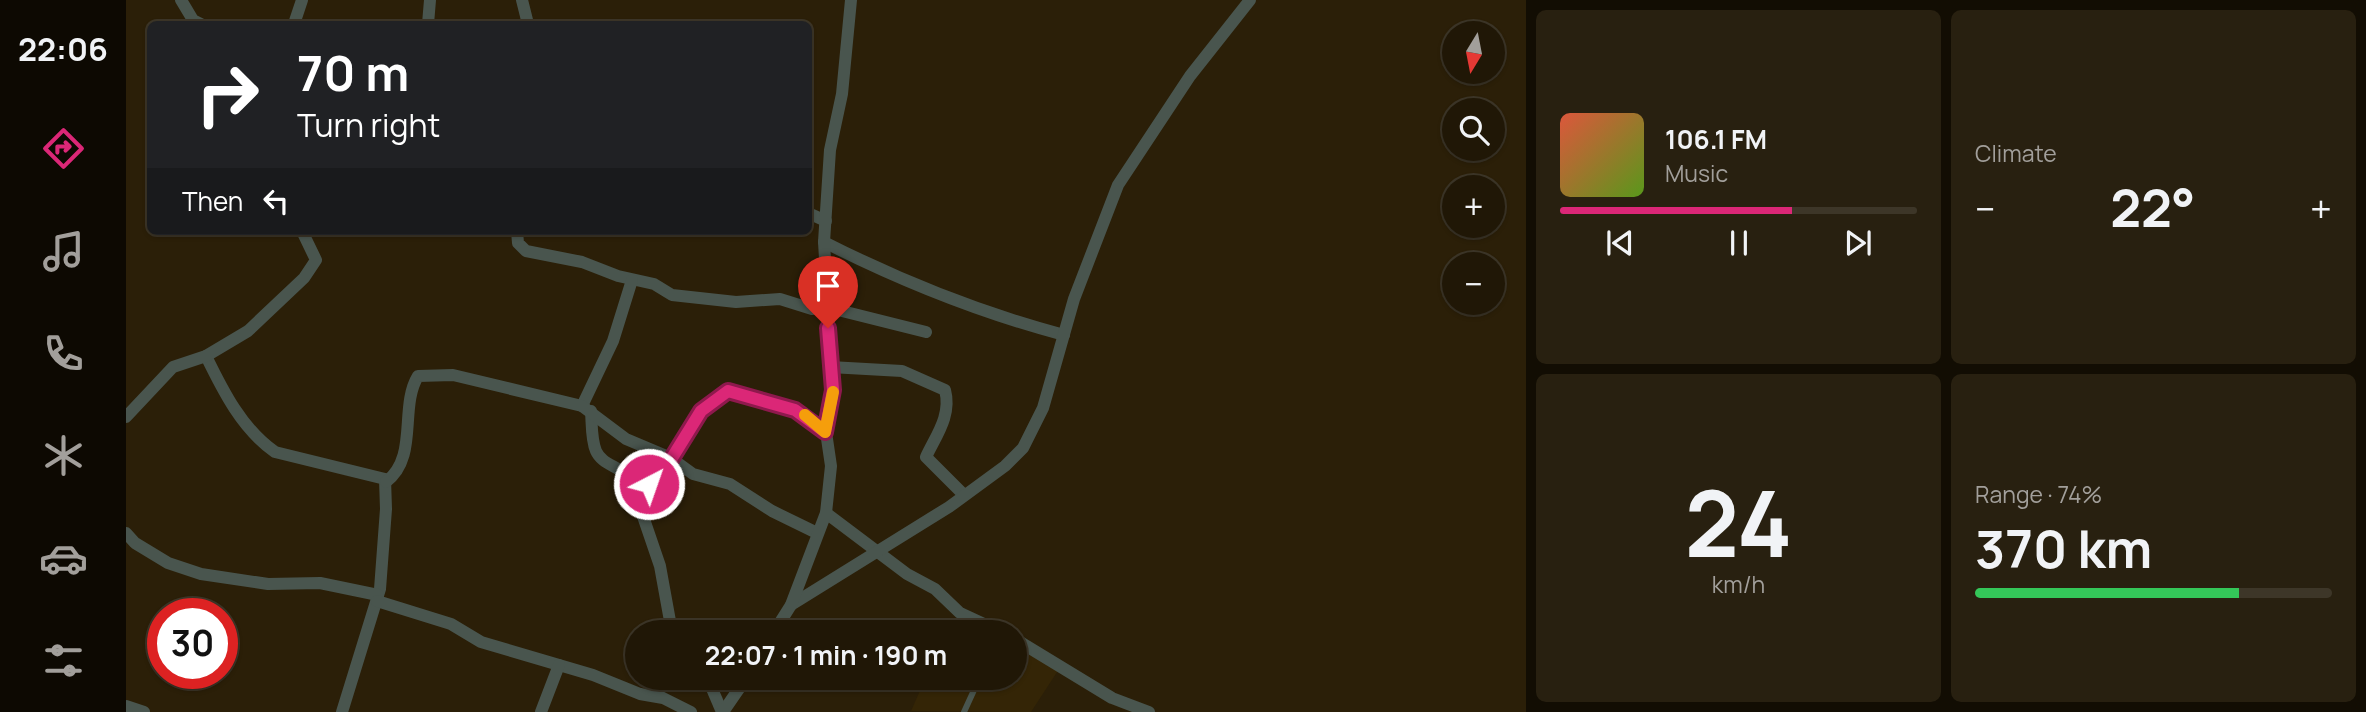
<!DOCTYPE html>
<html lang="en">
<head>
<meta charset="utf-8">
<style>
	body { margin:0; font-family:Manrope,sans-serif; background:#282010; color:#f1f3f6; height:100vh; display:flex; flex-direction:column; font-size:26px; white-space:nowrap }
	* { box-sizing:border-box; margin:0 }
	p { font-size:23px; color:#a29f9b }
	.icon { flex:none; width:38px; height:38px; fill:none; stroke:currentColor; stroke-width:2; stroke-linecap:round; stroke-linejoin:round }
	.map { position:relative; flex:1; overflow:hidden }
	.drawer { display:flex; flex-direction:column; gap:10px; padding:10px; background:#120d03; width:840px }
	.drawer>* { flex:none }
	.top-card { position:absolute; left:21px; top:21px; width:665px; height:214px; border-radius:10px; box-shadow:0 2px 5px #0004,0 0 0 2px #3d3628; background:#202124; color:#fff; overflow:hidden }
	.needle { width:46px; rotate:190deg }
	.buttons { position:absolute; left:1316px; top:21px; display:grid; gap:14px }
	.buttons a { display:grid; place-items:center; width:63px; height:63px; border-radius:50%; background:#201706; box-shadow:0 2px 5px #0004,0 0 0 2px #3d3628; font-size:35px }
	.speed { position:absolute; left:21px; top:598px; display:flex; gap:14px; font-size:35px; font-weight:700; text-align:center }
	.speed>* { display:grid; place-content:center; width:91px; height:91px; border-radius:50%; background:#201706; box-shadow:0 2px 5px #0004,0 0 0 2px #3d3628; line-height:1 }
	.speed .limit { border:10px solid #d22; background:#fff; color:#111 }
	.pin { position:absolute; display:grid; place-items:center; width:60px; height:60px; color:#fff; margin:-72px -30px; border-radius:50% 50% 50% 0; rotate:-45deg; box-shadow:0 0 7px #0007 }
	.pin .icon { rotate:45deg }
	.me { position:absolute; width:77px; margin:-38px; rotate:41deg; stroke-linejoin:round; filter:drop-shadow(0 0 5px #0008) }
	.turn { display:flex; align-items:center; gap:24px; height:147px; padding:0 35px; font-size:32px }
	.turn .icon { width:91px; height:91px; stroke-width:2.5 }
	.turn b { display:block; font-size:49px; line-height:60px }
	.then { display:flex; align-items:center; height:66px; padding:0 35px; background:#0003; gap:14px; font-size:26px }
	.big { font-size:52px; font-weight:700; line-height:1.1 }
	.drawer .tile { flex:1; display:flex; flex-direction:column; justify-content:center; gap:10px; min-width:0; padding:0 24px; border-radius:10px; background:#282010 }
	.drawer .dial { align-items:center; gap:0 }
	.dial b { font-size:91px; line-height:1 }
	.song { display:flex; align-items:center; gap:21px }
	.cover { width:84px; height:84px; border-radius:10px; background:linear-gradient(135deg,hsl(10 70% 55%),hsl(90 70% 35%)) }
	.played { height:7px; border-radius:4px; background:linear-gradient(90deg,#db2777 65%,#3d3628 65%) }
	.keys { display:flex; justify-content:space-around; direction:ltr }
	.heat { display:flex; justify-content:space-between; align-items:center; font-size:38px; direction:ltr }
	.charge { height:10px; border-radius:5px; background:linear-gradient(90deg,#34c759 74%,#3d3628 0) }
	.drawer .tiles { flex:1; display:grid; gap:10px; grid-template-columns:repeat(2,1fr) }
	.trip { position:absolute; left:499px; top:620px; width:402px; height:70px; border-radius:35px; background:#201706; box-shadow:0 2px 5px #0004,0 0 0 2px #3d3628; font-weight:700; line-height:70px; text-align:center }
	main { display:flex; flex:1; min-height:0 }
	.tab-bar { display:flex; flex-direction:column; width:126px; justify-content:space-around; align-items:center; background:#0d0902; color:#a29f9b }
	.tab-bar .icon { width:49px; height:49px }
	.tab-bar .current { color:#db2777 }
	.tab-bar b { font-size:32px; color:#f1f3f6 }
	.map>svg:first-child { display:block }
	.built { fill:#342506 }
	.lines { fill:none; stroke-linecap:round; stroke-linejoin:round }
	.lane { stroke:#49554e; stroke-width:6 }
	.street { stroke:#49554e; stroke-width:12 }
	.route-casing { stroke:#8e194d; stroke-width:18 }
	.route { stroke:#db2777; stroke-width:12 }
	.slow { stroke:#f59e0b; stroke-width:12 }
</style>
</head>
<body>
<main>
<nav class="tab-bar">
<b>22:06</b>
<svg class="icon current" aria-label="directions" viewBox="0 0 24 24"><path d="M12 3l9 9-9 9-9-9zM9 14v-3h6M13 9l2 2-2 2"/></svg>
<svg class="icon" aria-label="music" viewBox="0 0 24 24"><path d="M9 18V5l10-2v13"/><circle cx="6" cy="18" r="3"/><circle cx="16" cy="16" r="3"/></svg>
<svg class="icon" aria-label="phone" viewBox="0 0 24 24"><path d="M5 4h4l2 5-3 2q2 4 5 5l2-3 5 2v4C11 20 4 13 5 4z"/></svg>
<svg class="icon" aria-label="climate" viewBox="0 0 24 24"><path d="M12 3v18M4 7l16 10M4 17L20 7"/></svg>
<svg class="icon" aria-label="car" viewBox="0 0 24 24"><path d="M5 17H2v-5l4-1 3-4h7l3 4 3 1v5h-3M9 17h6M6 11h13"/><circle cx="7" cy="17" r="2"/><circle cx="17" cy="17" r="2"/></svg>
<svg class="icon" aria-label="filters" viewBox="0 0 24 24"><path d="M4 7h16M4 17h16"/><circle cx="9" cy="7" r="2"/><circle cx="15" cy="17" r="2"/></svg>
</nav>
<div class="map">
<svg width="1400" height="712" viewBox="0 0 1400 712">
	<rect width="100%" height="100%" fill="#2b1f08"/>
	<polygon class="built" points="889,646 935,666 905,712 785,711 800,677 889,677"/>
	<g class="lines">
		<polyline class="lane" points="838,712 854,677"/>
		<g class="street">
			<polyline points="55,0 67,20 75,24"/>
			<polyline points="396,0 402,24"/>
			<polyline points="168,24 176,0"/>
			<polyline points="302,24 304,0"/>
			<polyline points="682,213 700,221"/>
			<polyline points="391,231 392,243 400,251 456,262 492,276 528,284 546,295 610,302 654,299 686,309 700,307 800,332"/>
			<path d="M698,242C775,281 855,313 938,335"/>
			<path d="M80,356C97,391 116,429 149,452L259,479L260,509L254,589L216,712"/>
			<path d="M704,367L776,371L819,390C826,416 809,437 800,457L838,495"/>
			<polyline points="456,406 487,341 506,280"/>
			<path d="M465,411C466,424 465,439 470,451C477,467 499,466 506,484L534,566L546,632"/>
			<polyline points="0,417 47,367 80,356 122,331 178,278 190,260 176,231"/>
			<path d="M260,482C293,457 273,407 292,376L327,375L456,406L500,439L545,458L567,474L604,484L646,511L691,533"/>
			<polyline points="506,484 523,484 533,479 575,411 602,391 669,410 700,432"/>
			<polyline points="700,513 781,574 809,589 834,613 875,632"/>
			<polyline points="0,533 9,543 42,563 75,574 142,584 194,583 252,595"/>
			<polyline points="251,601 325,624 355,642 467,675 514,694 537,698 565,712"/>
			<polyline points="665,605 823,507 879,466 897,448 917,408 948,299 992,185 1064,76 1124,0"/>
			<polyline points="648,632 665,605 700,513 705,466 700,432 707,390 698,242 704,150 716,94 725,0"/>
			<polyline points="889,639 986,698 1023,712"/>
			<polyline points="581,677 596,712"/>
			<polyline points="0,706 18,712"/>
			<polyline points="415,712 433,665"/>
			<polyline points="597,712 621,677"/>
		</g>
	</g>
	<g class="lines">
		<defs>
			<polyline id="route" points="523,484 533,479 575,411 602,391 669,410 699,432 707,390 702,328"/>
		</defs>
		<use href="#route" class="route-casing"/>
		<use href="#route" class="route"/>
		<polyline class="slow" points="679,415 699,432 707,392"/>
	</g>
</svg>
<div class="buttons">
<a><svg class="needle" viewBox="-14 -14 28 28"><path d="M0-13l5 13h-10z" fill="#e53935"/><path d="M0 13l5-13h-10z" fill="#a29f9b"/></svg></a>
<a><svg class="icon" aria-label="search" viewBox="0 0 24 24"><circle cx="10" cy="10" r="6"/><path d="M15 15l6 6"/></svg></a>
<a>+</a>
<a>−</a>
</div>
<div class="speed"><div class="limit">30</div></div>
<div class="pin" style="left:702px;top:328px;background:#d93025"><svg class="icon" aria-label="arrive" viewBox="0 0 24 24"><path d="M6 21V4h12l-3 4 3 4H6"/></svg></div>
<svg class="me" style="left:523px;top:484px" viewBox="-20 -20 40 40"><circle r="17" fill="#db2777" stroke="#fff" stroke-width="3"/><path d="M0-11L8 9 0 5-8 9z" fill="#fff"/></svg>
<div class="trip">22:07 · 1 min · 190 m</div>
<div class="top-card">
<div class="turn"><svg class="icon" aria-label="right" viewBox="0 0 24 24"><path d="M7 20v-9h11M14 6l5 5-5 5"/></svg><div><b>70 m</b>Turn right</div></div>
<div class="then">Then<svg class="icon" aria-label="left" viewBox="0 0 24 24"><path d="M17 20v-9H6M10 6l-5 5 5 5"/></svg></div>
</div>
</div>
<section class="drawer">
<div class="tiles">
<div class="tile">
<div class="song"><i class="cover"></i><div><b>106.1 FM</b><p>Music</p></div></div>
<div class="played"></div>
<div class="keys"><svg class="icon" aria-label="previous" viewBox="0 0 24 24"><path d="M18 5L8 12l10 7zM5 5v14"/></svg><svg class="icon" aria-label="pause" viewBox="0 0 24 24"><path d="M8 5v14M16 5v14"/></svg><svg class="icon" aria-label="next" viewBox="0 0 24 24"><path d="M6 5l10 7-10 7zM19 5v14"/></svg></div>
</div>
<div class="tile"><p>Climate</p>
<div class="heat"><a>−</a><b class="big">22°</b><a>+</a></div>
</div>
<div class="tile dial"><b>24</b><p>km/h</p></div>
<div class="tile"><p>Range · 74%</p><b class="big">370 km</b><div class="charge"></div></div>
</div>
</section>
</main>
</body>
</html>
